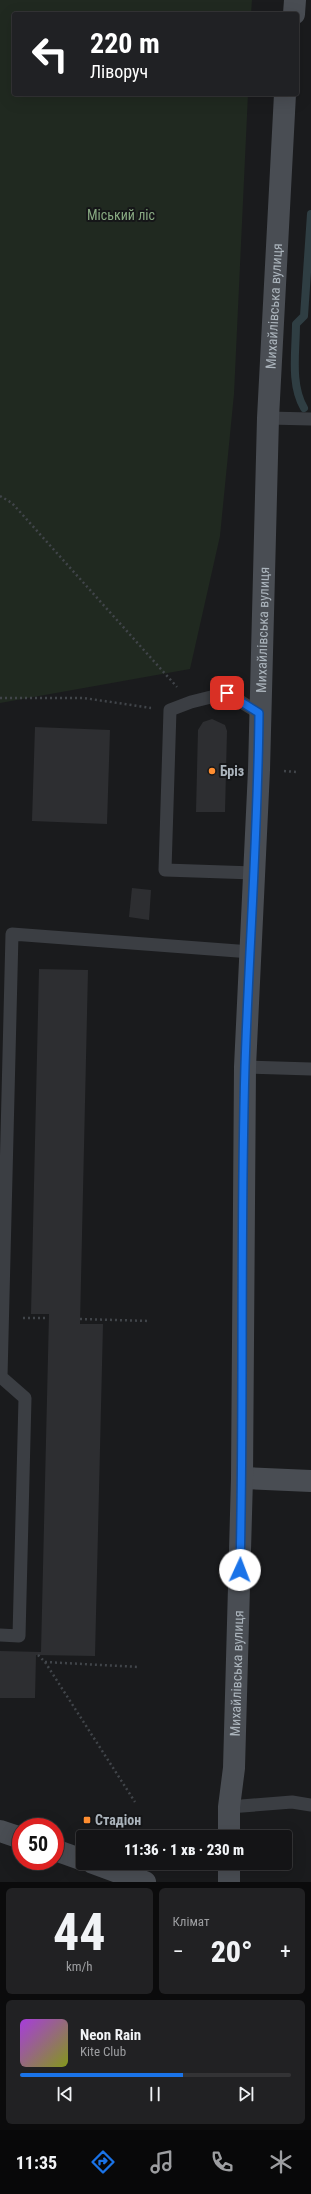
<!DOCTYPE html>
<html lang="uk">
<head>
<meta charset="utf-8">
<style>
	body { margin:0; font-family:"Roboto Condensed",sans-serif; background:#212123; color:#f1f3f6; height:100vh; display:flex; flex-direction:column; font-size:15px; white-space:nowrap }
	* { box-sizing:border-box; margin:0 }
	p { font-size:13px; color:#9d9ea1 }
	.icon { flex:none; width:22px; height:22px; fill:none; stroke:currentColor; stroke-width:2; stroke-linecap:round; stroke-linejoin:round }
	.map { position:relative; height:1882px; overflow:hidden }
	.side { display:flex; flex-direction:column; gap:6px; padding:6px; background:#0b0b0c; flex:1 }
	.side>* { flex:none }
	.guide { position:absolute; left:12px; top:12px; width:287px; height:84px; border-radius:4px; box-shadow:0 4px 16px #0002,0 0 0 1px #333335; background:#202124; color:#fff; overflow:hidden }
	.speed { position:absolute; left:12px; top:1818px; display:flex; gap:8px; font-size:20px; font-weight:700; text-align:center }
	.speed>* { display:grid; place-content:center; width:52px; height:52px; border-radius:50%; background:#141416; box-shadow:0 4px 16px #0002,0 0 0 1px #333335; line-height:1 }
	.speed .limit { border:6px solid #d22; background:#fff; color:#111 }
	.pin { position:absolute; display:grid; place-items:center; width:34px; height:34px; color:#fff; margin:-17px; border-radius:8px; box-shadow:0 2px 6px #0006 }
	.me { position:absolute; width:44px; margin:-22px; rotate:2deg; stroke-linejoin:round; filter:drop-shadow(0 0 3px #0008) }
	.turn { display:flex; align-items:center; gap:14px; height:84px; padding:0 12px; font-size:18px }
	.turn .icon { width:52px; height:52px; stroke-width:2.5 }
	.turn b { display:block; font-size:28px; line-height:34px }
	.big { font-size:30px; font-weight:800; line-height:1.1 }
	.side .card { flex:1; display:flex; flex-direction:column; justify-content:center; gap:6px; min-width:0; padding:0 14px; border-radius:6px; background:#212123 }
	.side .dial { align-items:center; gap:0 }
	.dial b { font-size:52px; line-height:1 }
	.song { display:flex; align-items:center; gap:12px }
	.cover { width:48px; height:48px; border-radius:6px; background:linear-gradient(135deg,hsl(280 70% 55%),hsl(70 70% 35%)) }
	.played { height:4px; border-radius:2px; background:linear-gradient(90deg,#1a73e8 60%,#333335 60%) }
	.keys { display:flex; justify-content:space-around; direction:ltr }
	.heat { display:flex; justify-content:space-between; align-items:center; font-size:22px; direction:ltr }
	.side .tiles { flex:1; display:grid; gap:6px; grid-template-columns:1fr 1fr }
	.card:last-child { grid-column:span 2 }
	.trip { position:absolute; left:76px; top:1830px; width:216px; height:40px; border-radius:4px; background:#141416; box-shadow:0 4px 16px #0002,0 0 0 1px #333335; font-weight:800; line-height:40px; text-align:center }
	.tab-bar { display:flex; height:64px; justify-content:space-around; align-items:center; background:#080809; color:#9d9ea1 }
	.tab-bar .icon { width:28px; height:28px }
	.tab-bar .selected { color:#1a73e8 }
	.tab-bar b { font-size:18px; color:#f1f3f6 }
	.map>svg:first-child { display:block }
	.green { fill:#202920 }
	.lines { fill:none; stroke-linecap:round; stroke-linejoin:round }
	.stream { stroke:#2f3e43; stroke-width:8 }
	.building { fill:#2d2e31 }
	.path { stroke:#41454a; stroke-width:2.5; stroke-dasharray:2 3; stroke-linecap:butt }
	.lane { stroke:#3b3e43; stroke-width:13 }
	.secondary { stroke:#494d53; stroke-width:22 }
	.route-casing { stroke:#114b97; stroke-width:10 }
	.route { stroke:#1a73e8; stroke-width:7 }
	.poi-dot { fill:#ff8e31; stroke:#151618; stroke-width:1.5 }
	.labels { text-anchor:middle; stroke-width:4; stroke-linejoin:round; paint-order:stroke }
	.park-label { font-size:14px; fill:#88a982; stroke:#151618 }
	.street-label { font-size:14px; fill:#acb5bd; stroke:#151618 }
	.poi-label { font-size:14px; font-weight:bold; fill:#acb5bd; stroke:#151618; text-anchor:start }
</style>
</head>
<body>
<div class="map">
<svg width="311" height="1882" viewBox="0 0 311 1882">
	<rect width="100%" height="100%" fill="#1a1b1d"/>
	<polygon class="green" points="0,0 252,0 251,14 14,14 14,94 248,94 234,394 220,536 190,669 0,703"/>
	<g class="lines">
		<path class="stream" d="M304,408C290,384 296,351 296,324L304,316L311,214"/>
	</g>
	<g class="building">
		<polygon points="212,719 225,725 227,731 225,812 196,812 198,730 203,722"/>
		<polygon points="35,727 110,730 107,824 32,821"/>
		<polygon points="132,888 151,890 149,920 129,917"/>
		<polygon points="39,969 88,970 80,1324 103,1324 95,1656 36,1655 35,1698 0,1698 0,1651 41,1652 49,1314 31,1314"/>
	</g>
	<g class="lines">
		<g class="path">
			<polyline points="0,496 12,503 177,687"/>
			<polyline points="0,698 84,698 151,708"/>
			<polyline points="284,771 297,772"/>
			<polyline points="23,1318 48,1318"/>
			<polyline points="80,1319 150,1321"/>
			<polyline points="38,1655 45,1662 135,1802"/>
			<polyline points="45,1662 139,1667"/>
		</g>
		<g class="lane">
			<polyline points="268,418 311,419"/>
			<polyline points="254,873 165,870 170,710 191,702 227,693 259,713"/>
			<polyline points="245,1067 311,1069"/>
			<polyline points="0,1635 19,1636 25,1398 1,1377 12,934 251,952"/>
			<polyline points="229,1807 292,1802 311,1805"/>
		</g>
		<g class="secondary">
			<polyline points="294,14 295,0"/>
			<polyline points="242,1478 311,1481"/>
			<polyline points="0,1831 21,1838"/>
			<path id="s1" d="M229,1837V1807L234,1768L242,1478L245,1067L259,770L268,418L285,94"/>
			<polyline points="55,1850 83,1860"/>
			<polyline points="93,1863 145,1882"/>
			<polyline points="229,1882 229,1863"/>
		</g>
	</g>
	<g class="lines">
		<defs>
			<path id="route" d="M227,693L259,713C258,831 249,948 245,1066C240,1234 244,1402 240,1570"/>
		</defs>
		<use href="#route" class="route-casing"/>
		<use href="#route" class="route"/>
	</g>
	<g class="poi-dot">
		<circle cx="212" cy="771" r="4"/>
		<rect x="83" y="1816" width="8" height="8" rx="2"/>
	</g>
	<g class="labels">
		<g class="park-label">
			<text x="121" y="220">Міський ліс</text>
		</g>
		<g class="street-label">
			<text dy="5" stroke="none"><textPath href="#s1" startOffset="1532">Михайлівська вулиця</textPath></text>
			<text dy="5" stroke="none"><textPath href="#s1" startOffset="1208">Михайлівська вулиця</textPath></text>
			<text dy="5" stroke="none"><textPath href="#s1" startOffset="164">Михайлівська вулиця</textPath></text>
		</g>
		<g class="poi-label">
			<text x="220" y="776">Бріз</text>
			<text x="95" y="1825">Стадіон</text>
		</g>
	</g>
</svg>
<div class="speed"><div class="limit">50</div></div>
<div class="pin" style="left:227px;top:693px;background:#d93025"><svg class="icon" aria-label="arrive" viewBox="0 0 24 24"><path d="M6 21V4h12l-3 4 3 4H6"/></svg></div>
<svg class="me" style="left:240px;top:1570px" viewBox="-20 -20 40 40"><circle r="19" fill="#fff"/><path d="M0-13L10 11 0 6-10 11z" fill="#1a73e8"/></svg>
<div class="trip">11:36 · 1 хв · 230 m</div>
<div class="guide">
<div class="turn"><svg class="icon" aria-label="left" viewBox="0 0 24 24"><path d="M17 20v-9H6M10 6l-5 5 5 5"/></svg><div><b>220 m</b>Ліворуч</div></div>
</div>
</div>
<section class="side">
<div class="tiles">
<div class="card dial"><b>44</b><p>km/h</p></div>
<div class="card"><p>Клімат</p>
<div class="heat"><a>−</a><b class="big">20°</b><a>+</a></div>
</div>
<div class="card">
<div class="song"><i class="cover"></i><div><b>Neon Rain</b><p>Kite Club</p></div></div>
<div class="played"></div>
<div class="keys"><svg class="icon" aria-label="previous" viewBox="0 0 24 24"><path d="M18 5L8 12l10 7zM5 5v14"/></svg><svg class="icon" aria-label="pause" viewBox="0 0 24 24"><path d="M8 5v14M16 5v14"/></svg><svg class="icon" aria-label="next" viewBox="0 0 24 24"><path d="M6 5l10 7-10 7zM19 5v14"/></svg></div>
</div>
</div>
</section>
<nav class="tab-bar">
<b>11:35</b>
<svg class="icon selected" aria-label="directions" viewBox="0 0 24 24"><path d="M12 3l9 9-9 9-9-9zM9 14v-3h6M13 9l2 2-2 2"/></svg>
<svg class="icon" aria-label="music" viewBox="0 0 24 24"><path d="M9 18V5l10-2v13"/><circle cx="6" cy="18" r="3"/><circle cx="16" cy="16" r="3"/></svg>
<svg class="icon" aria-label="phone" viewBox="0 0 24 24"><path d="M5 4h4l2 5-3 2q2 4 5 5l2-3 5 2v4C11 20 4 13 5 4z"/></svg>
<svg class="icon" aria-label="climate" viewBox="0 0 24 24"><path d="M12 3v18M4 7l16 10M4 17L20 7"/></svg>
</nav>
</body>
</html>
